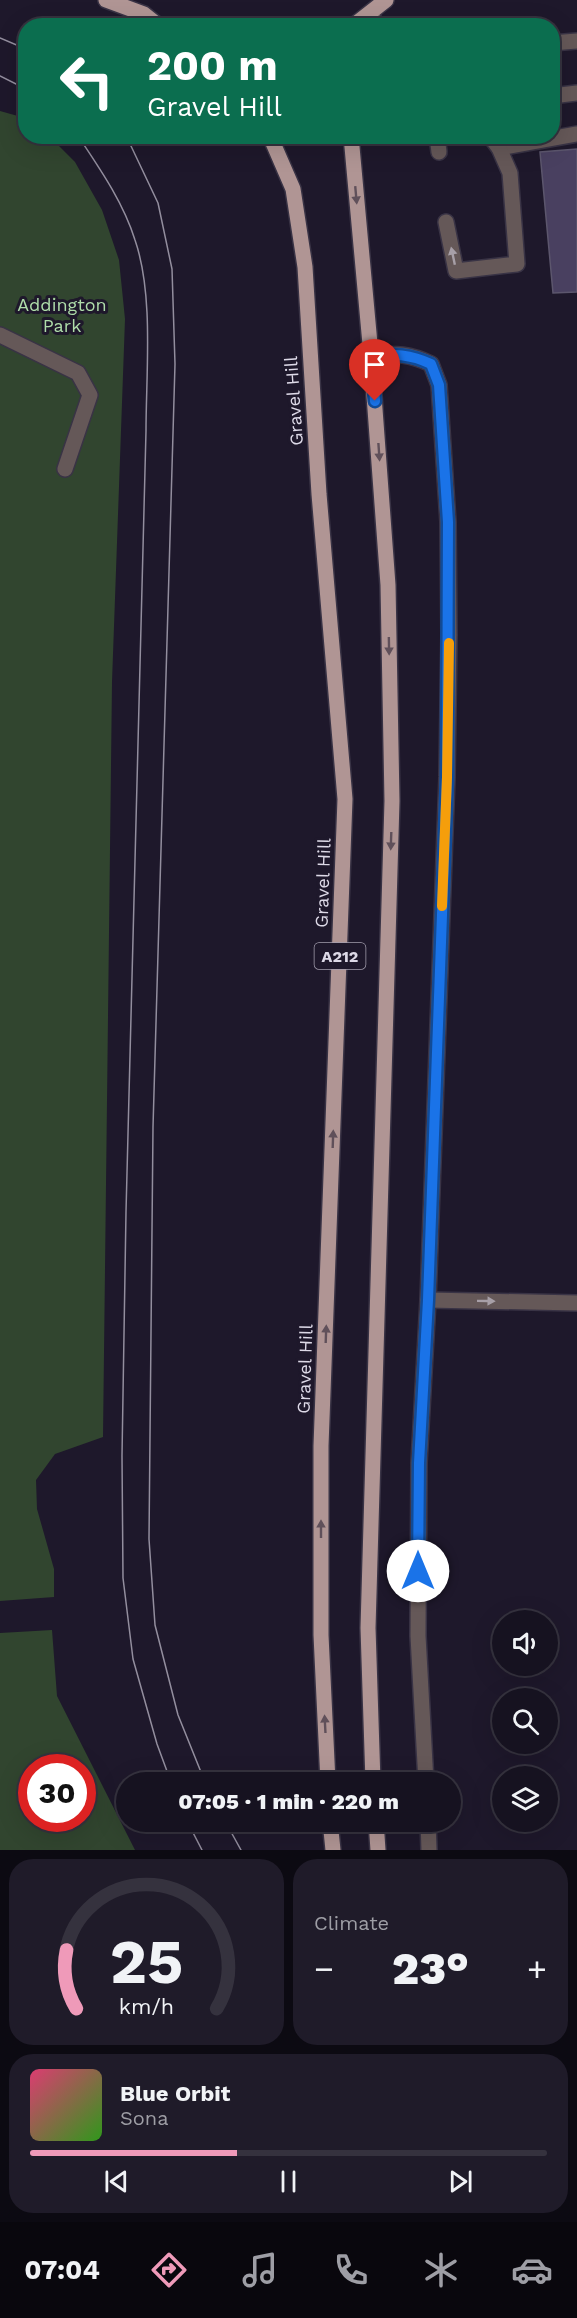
<!DOCTYPE html>
<html lang="en">
<head>
<meta charset="utf-8">
<style>
	body { margin:0; font-family:"Work Sans",sans-serif; background:#1f1b29; color:#f1f3f6; height:100vh; display:flex; flex-direction:column; font-size:22px; white-space:nowrap }
	* { box-sizing:border-box; margin:0 }
	p { font-size:20px; color:#9e9ea5 }
	.icon { flex:none; width:33px; height:33px; fill:none; stroke:currentColor; stroke-width:2; stroke-linecap:round; stroke-linejoin:round }
	.map { position:relative; height:1850px; overflow:hidden }
	.details { display:flex; flex-direction:column; gap:9px; padding:9px; background:#0c0a12; flex:1 }
	.details>* { flex:none }
	.guide { position:absolute; left:18px; top:18px; width:542px; height:126px; border-radius:24px; box-shadow:0 6px 24px #0002,0 0 0 2px #35323e; background:#0b6e4f; color:#fff; overflow:hidden }
	.fabs { position:absolute; left:492px; top:1610px; display:grid; gap:12px }
	.fabs a { display:grid; place-items:center; width:66px; height:66px; border-radius:50%; background:#161220; box-shadow:0 6px 24px #0002,0 0 0 2px #35323e; font-size:30px }
	.speed { position:absolute; left:18px; top:1754px; display:flex; gap:12px; font-size:30px; font-weight:700; text-align:center }
	.speed>* { display:grid; place-content:center; width:78px; height:78px; border-radius:50%; background:#161220; box-shadow:0 6px 24px #0002,0 0 0 2px #35323e; line-height:1 }
	.speed .limit { border:9px solid #d22; background:#fff; color:#111 }
	.pin { position:absolute; display:grid; place-items:center; width:51px; height:51px; color:#fff; margin:-62px -26px; border-radius:50% 50% 50% 0; rotate:-45deg; box-shadow:0 0 6px #0007 }
	.pin .icon { rotate:45deg }
	.me { position:absolute; width:66px; margin:-33px; rotate:0deg; stroke-linejoin:round; filter:drop-shadow(0 0 4px #0008) }
	.turn { display:flex; align-items:center; gap:21px; height:126px; padding:0 30px; font-size:27px }
	.turn .icon { width:78px; height:78px; stroke-width:2.5 }
	.turn b { display:block; font-size:42px; line-height:51px }
	.big { font-size:45px; font-weight:800; line-height:1.1 }
	.details .widget { flex:1; display:flex; flex-direction:column; justify-content:center; gap:9px; min-width:0; padding:0 21px; border-radius:24px; background:#1f1b29 }
	.details .dial { align-items:center; gap:0 }
	.dial svg { height:156px; overflow:visible; fill:none; stroke:#35323e; stroke-width:7; stroke-linecap:round; text-anchor:middle }
	.dial text { fill:#f1f3f6; stroke:none }
	.song { display:flex; align-items:center; gap:18px }
	.cover { width:72px; height:72px; border-radius:9px; background:linear-gradient(135deg,hsl(340 70% 55%),hsl(110 70% 35%)) }
	.played { height:6px; border-radius:3px; background:linear-gradient(90deg,#ef9ab9 40%,#35323e 40%) }
	.keys { display:flex; justify-content:space-around; direction:ltr }
	.heat { display:flex; justify-content:space-between; align-items:center; font-size:33px; direction:ltr }
	.details .tiles { flex:1; display:grid; gap:9px; grid-template-columns:1fr 1fr }
	.widget:last-child { grid-column:span 2 }
	.trip { position:absolute; left:116px; top:1772px; width:345px; height:60px; border-radius:30px; background:#161220; box-shadow:0 6px 24px #0002,0 0 0 2px #35323e; font-weight:800; line-height:60px; text-align:center }
	.tabs { display:flex; height:96px; justify-content:space-around; align-items:center; background:#09070d; color:#9e9ea5 }
	.tabs .icon { width:42px; height:42px }
	.tabs .active { color:#ef9ab9 }
	.tabs b { font-size:27px; color:#f1f3f6 }
	.map>svg:first-child { display:block }
	.green { fill:#31452f; fill-rule:evenodd }
	.building { fill:#494060; stroke:#5c566d; stroke-width:1.5 }
	.lines { fill:none; stroke-linecap:round; stroke-linejoin:round }
	.lane-casing { stroke:#393345; stroke-width:18 }
	.street-casing { stroke:#393345; stroke-width:18 }
	.primary-casing { stroke:#393345; stroke-width:18 }
	.lane { stroke:#655858; stroke-width:15 }
	.street { stroke:#655858; stroke-width:15 }
	.primary { stroke:#b09594; stroke-width:15 }
	.tram { stroke:#938e9e; stroke-width:1.5 }
	.oneway { fill:#60505a }
	.oneway2 { fill:#a79fa7 }
	.route-casing { stroke:#114b97; stroke-width:15 }
	.route { stroke:#1a73e8; stroke-width:10 }
	.slow { stroke:#f59e0b; stroke-width:10 }
	.labels { text-anchor:middle; stroke-width:6; stroke-linejoin:round; paint-order:stroke }
	.shield { fill:#1e182b; stroke:#a49faf; stroke-width:1.5 }
	.shield-label { font-size:16px; font-weight:bold; fill:#ddd9e7 }
	.park-label { font-size:18px; fill:#afddaa; stroke:#1e182b }
	.street-label { font-size:18px; fill:#ddd9e7; stroke:#1e182b }
</style>
</head>
<body>
<div class="map">
<svg width="577" height="1850" viewBox="0 0 577 1850">
	<rect width="100%" height="100%" fill="#1e182b"/>
	<g class="green">
		<polygon points="0,111 25,118 26,136 50,137 75,162 102,210 119,260 125,319 112,682 103,1437 55,1454 36,1480 37,1509 54,1569 54,1597 0,1601"/>
		<path d="M52,1630L57,1696L135,1850H0V1633ZM32,1767H82V1818H32Z"/>
	</g>
	<polygon class="building" points="577,149 577,292 553,293 540,152"/>
	<g class="lines">
		<defs>
			<g id="lane">
				<polyline points="370,14 378,26"/>
				<polyline points="552,43 577,41"/>
				<polyline points="552,96 577,93"/>
				<polyline points="437,136 439,152"/>
				<polyline points="499,148 577,134"/>
				<polyline points="446,222 456,271 517,264 510,173 499,148 490,136"/>
				<polyline points="0,335 78,373 90,395 65,469"/>
			</g>
			<g id="street">
				<path d="M371,355C396,354 408,353 431,364L439,385L448,522L449,635L447,777L428,1300L419,1463L418,1636L426,1782"/>
				<polyline points="428,1300 577,1303"/>
				<polyline points="428,1821 429,1850"/>
			</g>
			<g id="primary">
				<polyline points="106,0 144,14 159,26"/>
				<polyline points="353,26 386,0"/>
				<polyline points="270,136 293,189 305,267 319,494 345,799 321,1446 321,1635 328,1782"/>
				<polyline points="351,136 371,355 388,585 392,801 368,1628 373,1782"/>
				<polyline points="330,1821 333,1850"/>
				<polyline points="376,1821 378,1850"/>
			</g>
		</defs>
		<use href="#lane" class="lane-casing"/>
		<use href="#street" class="street-casing"/>
		<use href="#primary" class="primary-casing"/>
		<use href="#lane" class="lane"/>
		<use href="#street" class="street"/>
		<use href="#primary" class="primary"/>
		<g class="tram">
			<polyline points="0,38 26,49"/>
			<polyline points="0,76 26,89"/>
			<path d="M78,136C100,169 123,202 135,240C154,295 146,373 146,431L126,1212L122,1456L123,1578L133,1659L157,1744L171,1782"/>
			<polyline points="123,136 131,146 158,203 172,269 175,364 153,1127 149,1539 155,1625 178,1715 205,1782"/>
			<polyline points="187,1821 202,1850"/>
			<polyline points="225,1821 241,1850"/>
		</g>
	</g>
	<defs><path id="oneway-solid" d="M-6-.8H1V-3.2L6.5 0L1 3.2V.8H-6Z" transform="scale(1.5)"/></defs>
	<g class="oneway">
		<use href="#oneway-solid" transform="translate(356 195) rotate(85)"/>
		<use href="#oneway-solid" transform="translate(379 452) rotate(86)"/>
		<use href="#oneway-solid" transform="translate(389 646) rotate(89)"/>
		<use href="#oneway-solid" transform="translate(391 841) rotate(92)"/>
		<use href="#oneway-solid" transform="translate(333 1139) rotate(-88)"/>
		<use href="#oneway-solid" transform="translate(326 1334) rotate(-88)"/>
		<use href="#oneway-solid" transform="translate(321 1529) rotate(-90)"/>
		<use href="#oneway-solid" transform="translate(325 1724) rotate(-93)"/>
	</g>
	<g class="oneway2">
		<use href="#oneway-solid" transform="translate(453 256) rotate(-102)"/>
		<use href="#oneway-solid" transform="translate(486 1301) rotate(1)"/>
	</g>
	<g class="lines">
		<defs>
			<path id="route" d="M375,401L371,355C394,354 410,354 431,364L439,385L448,522L447,777L428,1300L419,1463L418,1571"/>
		</defs>
		<use href="#route" class="route-casing"/>
		<use href="#route" class="route"/>
		<polyline class="slow" points="442,906 447,777 449,643"/>
	</g>
	<g class="labels">
		<rect class="shield" x="314.5" y="943" width="51" height="26" rx="4.5"/>
		<g class="shield-label">
			<text x="340" y="962">A212</text>
		</g>
		<g class="park-label">
			<text x="62" y="311">Addington<tspan x="62" dy="21">Park</tspan></text>
		</g>
		<g class="street-label">
			<text transform="translate(294 401) rotate(-94)" y="6">Gravel Hill</text>
			<text transform="translate(323 883) rotate(-88)" y="6">Gravel Hill</text>
			<text transform="translate(305 1369) rotate(-88)" y="6">Gravel Hill</text>
		</g>
	</g>
</svg>
<div class="fabs">
<a><svg class="icon" aria-label="sound" viewBox="0 0 24 24"><path d="M4 9h4l5-4v14l-5-4H4zM17 9q2 3 0 6"/></svg></a>
<a><svg class="icon" aria-label="search" viewBox="0 0 24 24"><circle cx="10" cy="10" r="6"/><path d="M15 15l6 6"/></svg></a>
<a><svg class="icon" aria-label="layers" viewBox="0 0 24 24"><path d="M12 4l9 5-9 5-9-5zM3 14l9 5 9-5"/></svg></a>
</div>
<div class="speed"><div class="limit">30</div></div>
<div class="pin" style="left:375px;top:401px;background:#d93025"><svg class="icon" aria-label="arrive" viewBox="0 0 24 24"><path d="M6 21V4h12l-3 4 3 4H6"/></svg></div>
<svg class="me" style="left:418px;top:1571px" viewBox="-20 -20 40 40"><circle r="19" fill="#fff"/><path d="M0-13L10 11 0 6-10 11z" fill="#1a73e8"/></svg>
<div class="trip">07:05 · 1 min · 220 m</div>
<div class="guide">
<div class="turn"><svg class="icon" aria-label="left" viewBox="0 0 24 24"><path d="M17 20v-9H6M10 6l-5 5 5 5"/></svg><div><b>200 m</b>Gravel Hill</div></div>
</div>
</div>
<section class="details">
<div class="tiles">
<div class="widget dial"><svg viewBox="0 0 100 80">
<path d="M14 69A42 42 0 1 1 86 69"/>
<path d="M14 69A42 42 0 0 1 9 39" stroke="#ef9ab9"/>
<text x="50" y="56" font-size="32" font-weight="700">25</text>
<text x="50" y="72" font-size="11">km/h</text>
</svg></div>
<div class="widget"><p>Climate</p>
<div class="heat"><a>−</a><b class="big">23°</b><a>+</a></div>
</div>
<div class="widget">
<div class="song"><i class="cover"></i><div><b>Blue Orbit</b><p>Sona</p></div></div>
<div class="played"></div>
<div class="keys"><svg class="icon" aria-label="previous" viewBox="0 0 24 24"><path d="M18 5L8 12l10 7zM5 5v14"/></svg><svg class="icon" aria-label="pause" viewBox="0 0 24 24"><path d="M8 5v14M16 5v14"/></svg><svg class="icon" aria-label="next" viewBox="0 0 24 24"><path d="M6 5l10 7-10 7zM19 5v14"/></svg></div>
</div>
</div>
</section>
<nav class="tabs">
<b>07:04</b>
<svg class="icon active" aria-label="directions" viewBox="0 0 24 24"><path d="M12 3l9 9-9 9-9-9zM9 14v-3h6M13 9l2 2-2 2"/></svg>
<svg class="icon" aria-label="music" viewBox="0 0 24 24"><path d="M9 18V5l10-2v13"/><circle cx="6" cy="18" r="3"/><circle cx="16" cy="16" r="3"/></svg>
<svg class="icon" aria-label="phone" viewBox="0 0 24 24"><path d="M5 4h4l2 5-3 2q2 4 5 5l2-3 5 2v4C11 20 4 13 5 4z"/></svg>
<svg class="icon" aria-label="climate" viewBox="0 0 24 24"><path d="M12 3v18M4 7l16 10M4 17L20 7"/></svg>
<svg class="icon" aria-label="car" viewBox="0 0 24 24"><path d="M5 17H2v-5l4-1 3-4h7l3 4 3 1v5h-3M9 17h6M6 11h13"/><circle cx="7" cy="17" r="2"/><circle cx="17" cy="17" r="2"/></svg>
</nav>
</body>
</html>
